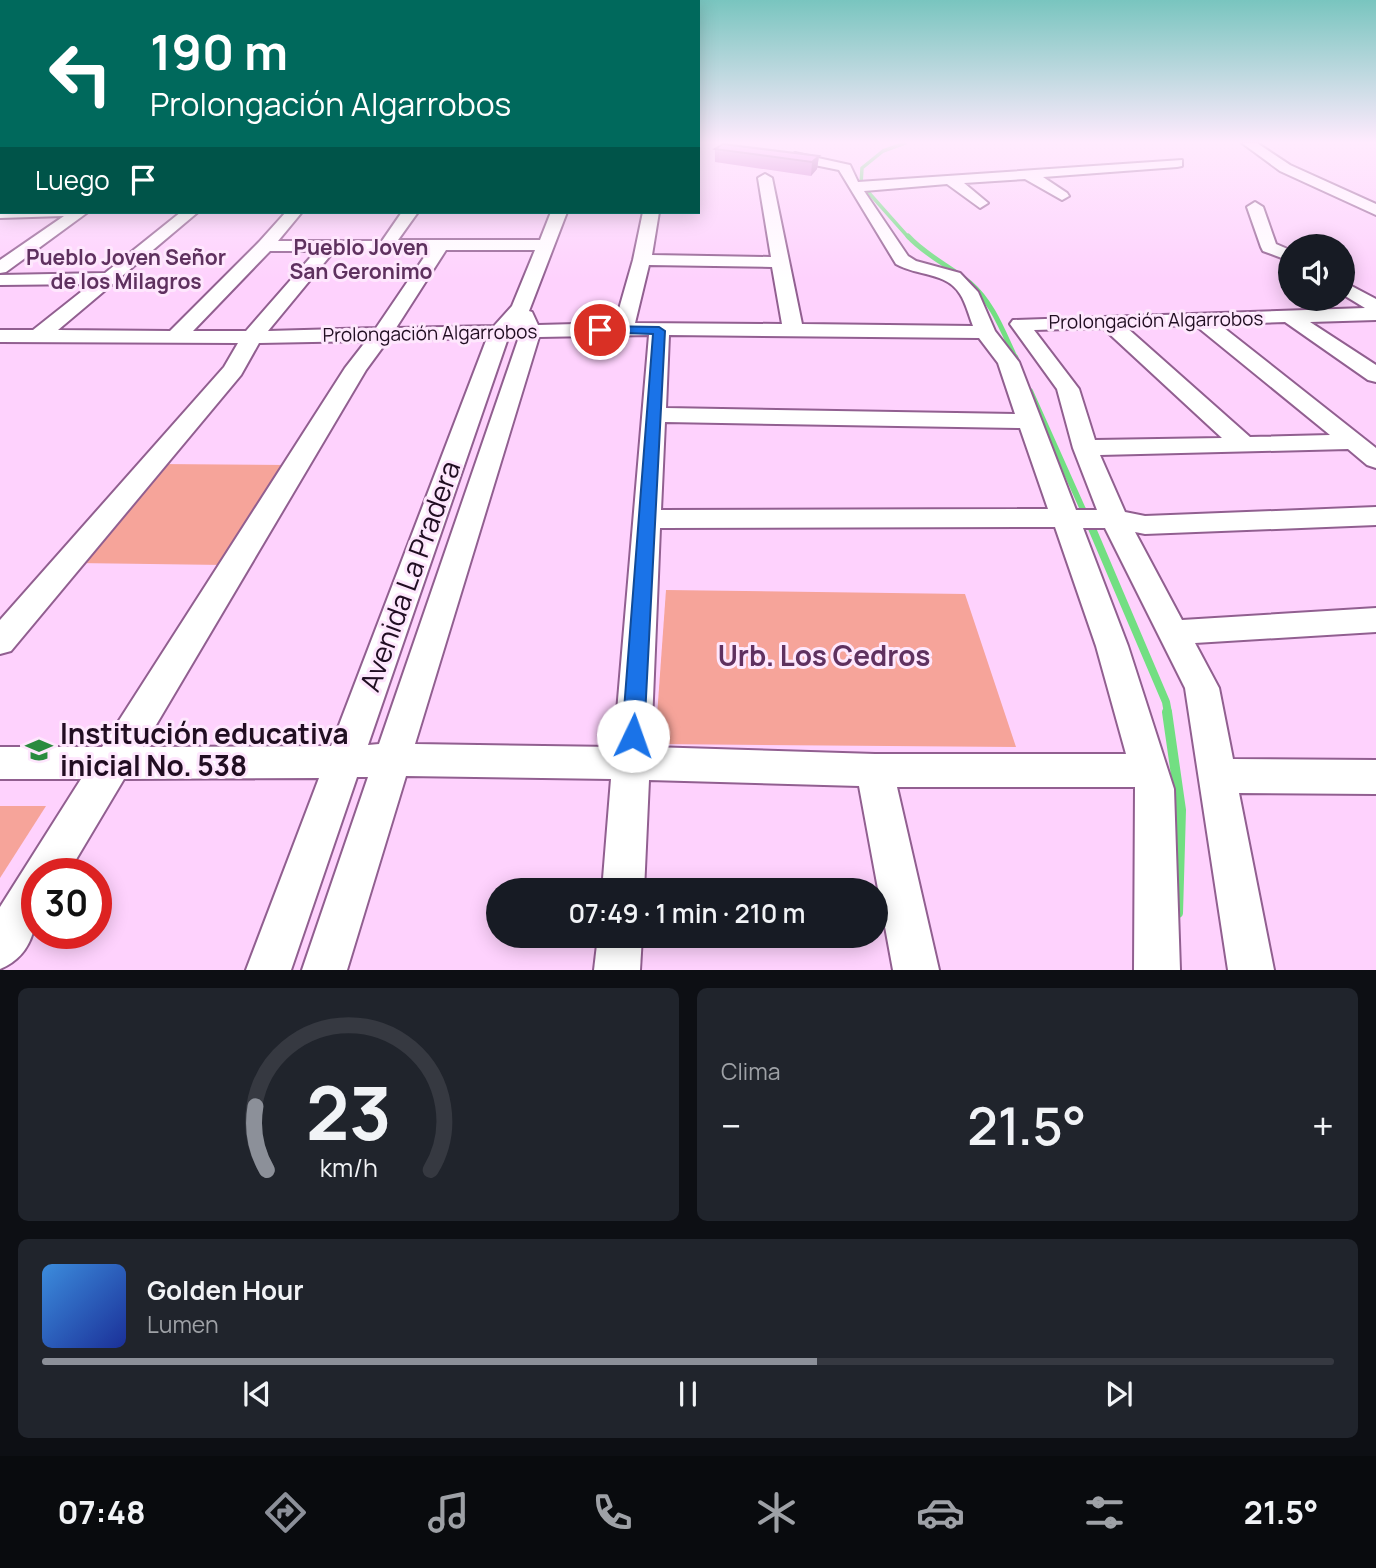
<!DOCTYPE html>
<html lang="es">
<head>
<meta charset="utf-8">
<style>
	body { margin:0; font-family:Manrope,sans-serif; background:#20242c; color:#f1f3f6; height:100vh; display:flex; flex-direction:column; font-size:26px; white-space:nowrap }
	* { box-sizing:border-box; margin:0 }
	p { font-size:23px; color:#9ea1a6 }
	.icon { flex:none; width:38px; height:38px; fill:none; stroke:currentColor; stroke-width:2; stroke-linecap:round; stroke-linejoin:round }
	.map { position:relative; height:970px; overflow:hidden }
	.drawer { display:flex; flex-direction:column; gap:18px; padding:18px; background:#0d0f14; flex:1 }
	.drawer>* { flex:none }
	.banner { position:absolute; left:0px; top:0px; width:700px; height:214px; box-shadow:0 4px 18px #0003; background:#00695c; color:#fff; overflow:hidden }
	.fabs { position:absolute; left:1278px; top:234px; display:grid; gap:14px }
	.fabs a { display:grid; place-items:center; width:77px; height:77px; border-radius:50%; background:#171b24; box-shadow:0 4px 18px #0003; font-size:35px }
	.speed { position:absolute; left:21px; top:858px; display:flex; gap:14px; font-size:35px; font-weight:700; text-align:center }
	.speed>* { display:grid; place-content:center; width:91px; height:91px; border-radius:50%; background:#171b24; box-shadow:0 4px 18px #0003; line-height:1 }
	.speed .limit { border:10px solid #d22; background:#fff; color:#111 }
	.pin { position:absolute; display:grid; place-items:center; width:60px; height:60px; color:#fff; margin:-30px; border:4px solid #fff; border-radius:50%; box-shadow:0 2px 7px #0007 }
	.me { position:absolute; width:77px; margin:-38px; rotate:3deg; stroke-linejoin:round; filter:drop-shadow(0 0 5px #0008) }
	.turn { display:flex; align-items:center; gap:24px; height:147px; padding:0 35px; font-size:32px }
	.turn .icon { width:91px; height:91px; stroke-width:2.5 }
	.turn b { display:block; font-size:49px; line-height:60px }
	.then { display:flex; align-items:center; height:66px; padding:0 35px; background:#0003; gap:14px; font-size:26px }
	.big { font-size:52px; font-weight:600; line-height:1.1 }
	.drawer .widget { flex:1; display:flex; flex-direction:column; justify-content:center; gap:10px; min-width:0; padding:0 24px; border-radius:10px; background:#20242c }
	.drawer .dial { align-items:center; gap:0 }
	.dial svg { height:182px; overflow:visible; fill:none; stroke:#363941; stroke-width:7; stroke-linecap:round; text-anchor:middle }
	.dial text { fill:#f1f3f6; stroke:none }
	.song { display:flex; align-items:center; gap:21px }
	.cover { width:84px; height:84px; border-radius:10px; background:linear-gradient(135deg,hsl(210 70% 55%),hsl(230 70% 35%)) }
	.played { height:7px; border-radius:4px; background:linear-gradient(90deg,#8c9099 60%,#363941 60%) }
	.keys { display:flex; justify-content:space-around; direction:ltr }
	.heat { display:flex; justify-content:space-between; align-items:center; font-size:38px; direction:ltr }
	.drawer .tiles { flex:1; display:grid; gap:18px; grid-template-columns:1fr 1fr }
	.widget:last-child { grid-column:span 2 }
	.trip { position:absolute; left:486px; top:878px; width:402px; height:70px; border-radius:35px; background:#171b24; box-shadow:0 4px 18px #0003; font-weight:600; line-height:70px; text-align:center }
	.menu { display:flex; height:112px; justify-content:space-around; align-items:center; background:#090b0e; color:#9ea1a6 }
	.menu .icon { width:49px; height:49px }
	.menu .selected { color:#8c9099 }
	.menu b { font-size:32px; color:#f1f3f6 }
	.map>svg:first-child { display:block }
	.green { fill:#f6a49a }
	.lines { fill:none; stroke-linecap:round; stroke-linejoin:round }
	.stream-far4 { stroke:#72df82; stroke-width:3.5 }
	.stream-far3 { stroke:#72df82; stroke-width:5 }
	.stream-far2 { stroke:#72df82; stroke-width:6 }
	.stream-far1 { stroke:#72df82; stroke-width:8 }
	.stream { stroke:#72df82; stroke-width:10 }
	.minor-casing { stroke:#915f90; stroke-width:4 }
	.minor { fill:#fff; fill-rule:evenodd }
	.wall { fill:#ce7ece }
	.shaded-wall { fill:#a866a8 }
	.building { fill:#f092f0; stroke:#a866a8; stroke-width:2 }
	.route { fill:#1a73e8; stroke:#114b97; stroke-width:2 }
	.labels { text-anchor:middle; stroke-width:6; stroke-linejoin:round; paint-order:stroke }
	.far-street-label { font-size:19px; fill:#210e22; stroke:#fee7fd }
	.far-neighbourhood-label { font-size:21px; font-weight:bold; fill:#5f315f; stroke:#fee7fd }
	.near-street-label { font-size:28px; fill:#210e22; stroke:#fee7fd }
	.near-neighbourhood-label { font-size:28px; font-weight:bold; fill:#5f315f; stroke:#fee7fd }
	.near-poi-label { font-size:28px; font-weight:bold; fill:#210e22; stroke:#fee7fd; text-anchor:start }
</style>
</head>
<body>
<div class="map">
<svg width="1376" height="970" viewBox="0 0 1376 970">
	<rect width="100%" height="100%" fill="#fed2fd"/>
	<g class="green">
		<polygon points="159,464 288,465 224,565 76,563"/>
		<polygon points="666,590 965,594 1016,747 655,744"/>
		<polygon points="0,806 46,806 0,878"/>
	</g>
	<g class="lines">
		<polyline class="stream-far4" points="905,143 883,151 862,168 861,184 909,238"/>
		<path class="stream-far3" d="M908,236C926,256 950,266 970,283C993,303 1003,332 1016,359"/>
		<g class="stream-far2">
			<polyline points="1015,357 1018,364"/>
			<polyline points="1030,391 1085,514"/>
		</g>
		<polyline class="stream-far1" points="1085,512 1166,702 1168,713"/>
		<polyline class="stream" points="1167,712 1181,810 1178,913"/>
		<defs>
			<g id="minor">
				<rect x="0" y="143" width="2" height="5"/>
				<polygon points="1242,143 1257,143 1290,165 1376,204 1376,215 1280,171"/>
				<path d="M795,153L850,165L858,182L1182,160V166L1177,167L1043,177L1067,193L1069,196L1062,200L1025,179L964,183L988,203L980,208L947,184L864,191L908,256L916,261L960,273L978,292L995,331L1019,362L1076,510H1097L1073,448L1057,389L1010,324L1013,320L1365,308L1342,294V281L1376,299V320L1310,322L1376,365V382L1368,380L1285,322L1219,324L1376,448V468L1367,465L1348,449L1100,455L1125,512L1145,516L1376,507V525L1145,534L1135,532L1182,620L1376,608V632L1195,643L1219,688L1233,759L1376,760V794L1239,793L1274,970H1228L1185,688L1105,528H1083L1128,646L1174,789L1180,970H1134L1135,787H897L939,970H893L859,786L649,780L644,891H602L611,779L406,776L347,970H302L368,777H357L291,970H246L319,778L124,779L68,873H37C37,911 41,952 0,969V907L81,779H0V747H102L345,368L366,341L259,343L241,375L11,651L0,654V620L224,367L238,343L0,342V330H33L91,284L0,285V275L105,273L181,212H198L58,330L170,331L259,242L286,212H302L278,241H382L402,212H418L398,240H540L551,212H567L529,311L532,312L538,325L615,323L633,260L643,212H659L652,255L771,257L758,178L765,174L772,178L802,324L973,326C969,316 966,303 960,294C947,272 916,276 896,264L839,170L790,160L788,157ZM429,250L376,328L268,331L334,251ZM446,250H535L512,306L494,326L396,328ZM270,251H316L246,331H193ZM649,265L772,267L782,324L635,323ZM1195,325L1330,435L1250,437L1126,327ZM1103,328L1222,438L1095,440L1079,389L1034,330ZM649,335L614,747L415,744L539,337ZM669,335L979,338L998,363L1015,414L666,408ZM519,337L379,744L368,745L508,338ZM487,338L331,746L143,747L366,370L388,340ZM665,422L1020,428L1048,509L661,510ZM1055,527L1096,646L1126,754H875L651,747L660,528Z"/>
				<rect x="0" y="164" width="2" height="8"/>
				<polygon points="1255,202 1263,207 1276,244 1290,250 1290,261 1263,251 1261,247 1247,207"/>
				<polygon points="0,208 2,212 88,212 6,272 0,273 0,260 64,216 0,218"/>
				<polygon points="598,936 642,936 640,970 594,970"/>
			</g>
		</defs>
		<use href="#minor" class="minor-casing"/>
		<use href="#minor" class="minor"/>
	</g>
	<polygon class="wall" points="715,149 819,156 817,169 811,176 715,162"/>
	<polygon class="shaded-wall" points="819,156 817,169 811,176 812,162"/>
	<polygon class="building" points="723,144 819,156 812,162 715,149"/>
	<linearGradient id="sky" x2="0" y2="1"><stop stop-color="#79c5bf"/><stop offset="0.51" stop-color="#ffebfe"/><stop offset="1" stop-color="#ffebfe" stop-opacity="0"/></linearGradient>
	<rect width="1376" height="279" fill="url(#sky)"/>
	<polygon class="route" points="600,326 659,327 665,331 644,736 641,742 633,745 625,742 622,736 653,334 595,332 595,327"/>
	<defs>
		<symbol id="school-bare" viewBox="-9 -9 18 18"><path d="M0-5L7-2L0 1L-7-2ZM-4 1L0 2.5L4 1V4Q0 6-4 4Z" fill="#2a8b3f" stroke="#fee7fd" stroke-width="2.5" paint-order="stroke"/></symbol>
	</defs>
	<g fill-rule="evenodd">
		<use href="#school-bare" x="20" y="731" width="38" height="38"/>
	</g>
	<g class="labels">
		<g class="far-street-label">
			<text transform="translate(1156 320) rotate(-1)" y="7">Prolongación Algarrobos</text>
			<text transform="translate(430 333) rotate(-1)" y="7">Prolongación Algarrobos</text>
		</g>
		<g class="far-neighbourhood-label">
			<text x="361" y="255">Pueblo Joven<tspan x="361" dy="24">San Geronimo</tspan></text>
			<text x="126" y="265">Pueblo Joven Señor<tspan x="126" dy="24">de los Milagros</tspan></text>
		</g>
		<g class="near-street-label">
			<text transform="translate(410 576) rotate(-70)" y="10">Avenida La Pradera</text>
		</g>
		<g class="near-neighbourhood-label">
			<text x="824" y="666">Urb. Los Cedros</text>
		</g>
		<g class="near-poi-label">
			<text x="60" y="744">Institución educativa<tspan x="60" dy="32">inicial No. 538</tspan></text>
		</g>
	</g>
</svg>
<div class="fabs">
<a><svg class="icon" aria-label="sound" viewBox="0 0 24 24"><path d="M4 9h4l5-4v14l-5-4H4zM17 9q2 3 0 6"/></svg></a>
</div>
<div class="speed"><div class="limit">30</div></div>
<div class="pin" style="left:600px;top:330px;background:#d93025"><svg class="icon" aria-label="arrive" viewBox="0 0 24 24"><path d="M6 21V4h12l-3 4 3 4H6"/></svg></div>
<svg class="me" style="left:633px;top:736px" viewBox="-20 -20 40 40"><circle r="19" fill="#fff"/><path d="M0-13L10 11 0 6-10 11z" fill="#1a73e8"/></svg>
<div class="trip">07:49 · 1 min · 210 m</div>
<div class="banner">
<div class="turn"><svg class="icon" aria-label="left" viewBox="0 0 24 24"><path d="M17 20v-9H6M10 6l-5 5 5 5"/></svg><div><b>190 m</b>Prolongación Algarrobos</div></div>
<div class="then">Luego<svg class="icon" aria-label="arrive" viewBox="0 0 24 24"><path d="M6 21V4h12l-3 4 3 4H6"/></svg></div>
</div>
</div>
<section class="drawer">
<div class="tiles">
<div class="widget dial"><svg viewBox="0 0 100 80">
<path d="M14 69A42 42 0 1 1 86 69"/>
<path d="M14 69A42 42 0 0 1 9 41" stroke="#8c9099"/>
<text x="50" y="56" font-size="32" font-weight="700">23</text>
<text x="50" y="72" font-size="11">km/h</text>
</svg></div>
<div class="widget"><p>Clima</p>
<div class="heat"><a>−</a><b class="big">21.5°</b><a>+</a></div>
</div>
<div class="widget">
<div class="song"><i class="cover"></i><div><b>Golden Hour</b><p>Lumen</p></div></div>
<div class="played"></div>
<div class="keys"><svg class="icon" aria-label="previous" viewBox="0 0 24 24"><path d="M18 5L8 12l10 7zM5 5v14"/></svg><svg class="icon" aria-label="pause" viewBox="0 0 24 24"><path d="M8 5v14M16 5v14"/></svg><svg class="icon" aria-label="next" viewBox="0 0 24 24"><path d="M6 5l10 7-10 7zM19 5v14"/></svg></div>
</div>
</div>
</section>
<nav class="menu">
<b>07:48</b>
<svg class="icon selected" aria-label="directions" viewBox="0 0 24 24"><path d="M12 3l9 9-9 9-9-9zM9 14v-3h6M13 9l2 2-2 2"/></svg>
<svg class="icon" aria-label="music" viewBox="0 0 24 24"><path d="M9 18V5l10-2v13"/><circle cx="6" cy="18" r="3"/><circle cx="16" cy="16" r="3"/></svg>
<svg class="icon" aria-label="phone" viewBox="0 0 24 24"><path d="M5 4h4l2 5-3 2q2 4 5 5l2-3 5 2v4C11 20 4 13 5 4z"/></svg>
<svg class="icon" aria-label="climate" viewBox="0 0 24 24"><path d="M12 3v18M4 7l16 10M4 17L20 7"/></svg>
<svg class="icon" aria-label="car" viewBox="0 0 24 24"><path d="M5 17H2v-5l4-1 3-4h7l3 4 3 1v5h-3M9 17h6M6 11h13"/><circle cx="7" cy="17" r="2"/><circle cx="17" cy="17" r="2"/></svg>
<svg class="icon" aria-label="filters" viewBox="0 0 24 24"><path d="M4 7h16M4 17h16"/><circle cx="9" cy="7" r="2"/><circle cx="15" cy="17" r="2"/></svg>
<b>21.5°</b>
</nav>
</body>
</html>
